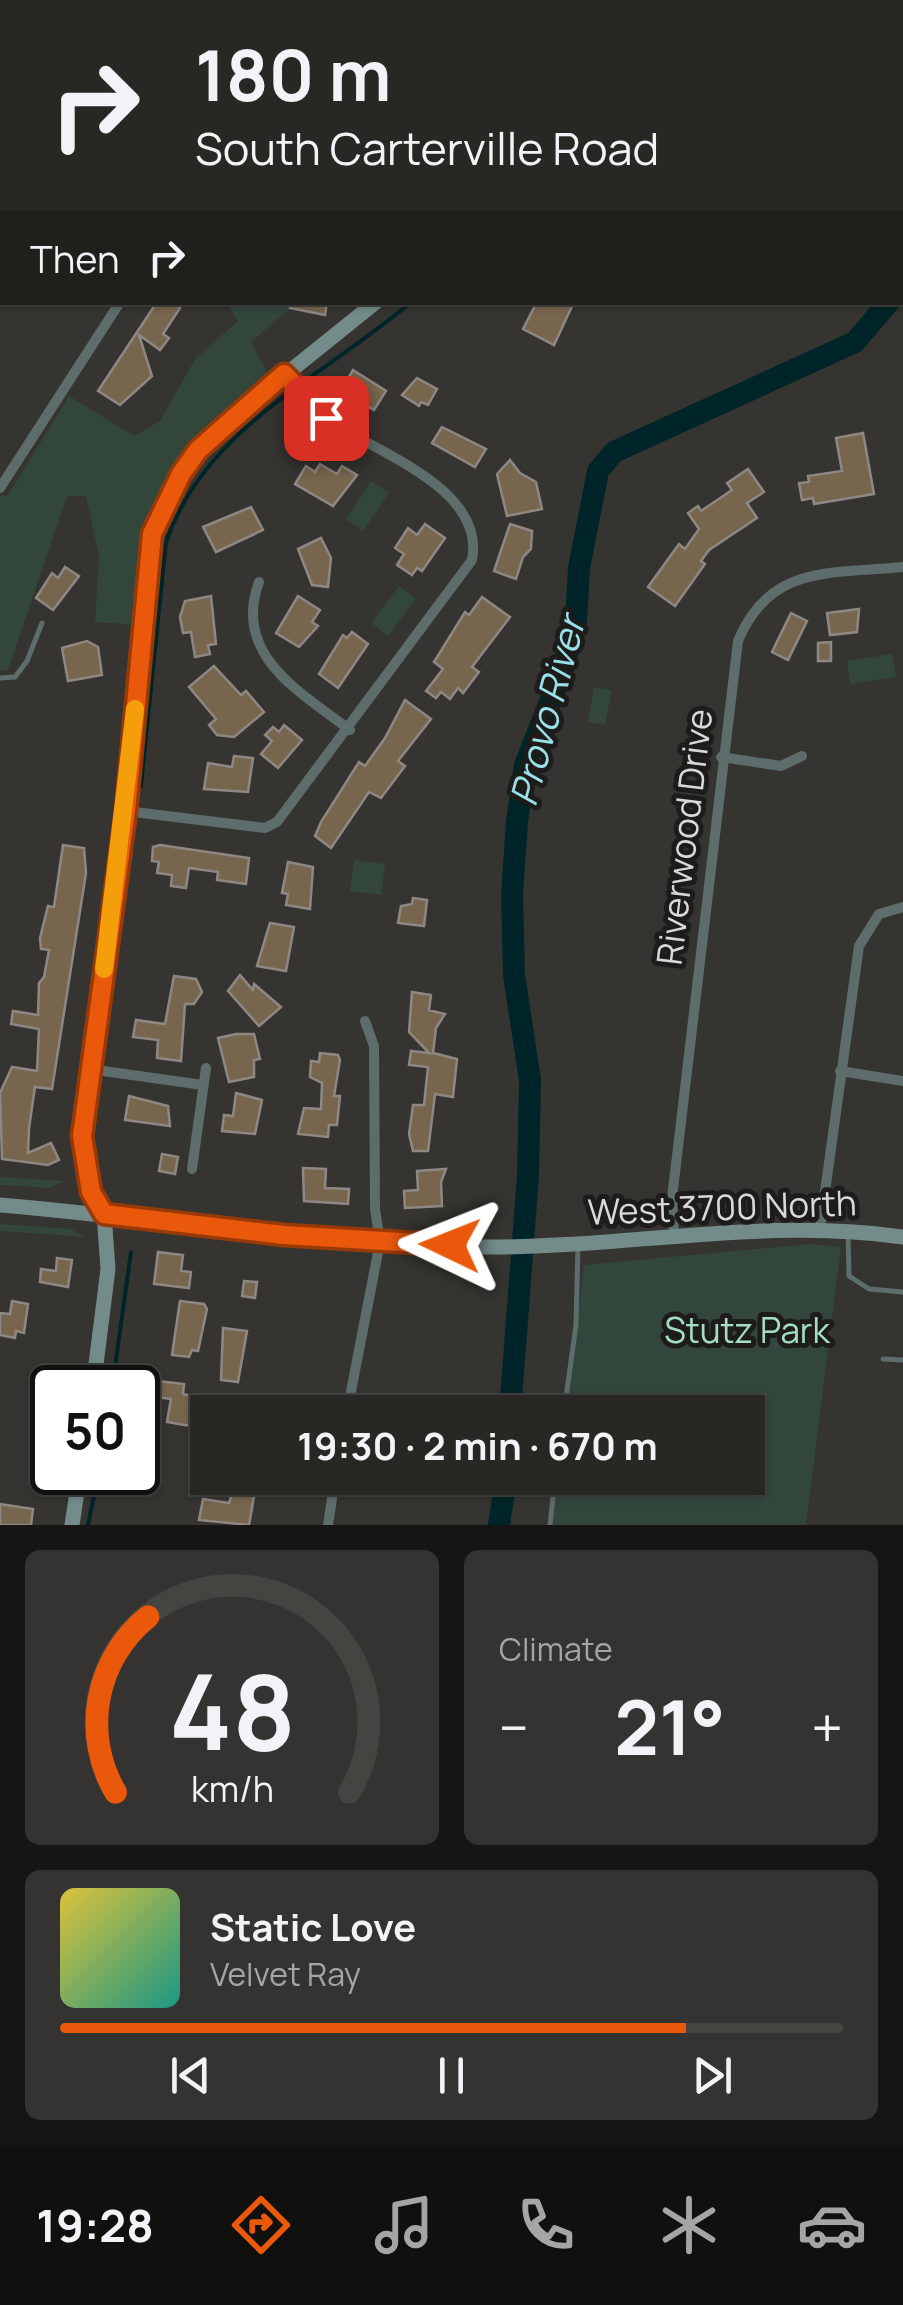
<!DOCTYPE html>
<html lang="en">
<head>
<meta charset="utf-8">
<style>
	body { margin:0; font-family:Manrope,sans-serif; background:#343331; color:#f1f3f6; height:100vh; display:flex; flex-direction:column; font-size:38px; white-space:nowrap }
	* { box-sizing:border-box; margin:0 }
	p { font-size:32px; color:#a5a5a6 }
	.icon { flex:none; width:55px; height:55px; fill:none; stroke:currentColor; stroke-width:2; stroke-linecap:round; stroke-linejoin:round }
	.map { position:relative; height:1525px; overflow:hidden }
	.sheet { display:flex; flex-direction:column; gap:25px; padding:25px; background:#161514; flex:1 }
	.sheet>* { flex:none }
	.banner { position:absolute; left:0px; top:0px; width:905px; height:305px; box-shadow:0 2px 8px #0004,0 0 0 2px #444441; background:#282724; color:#f1f3f6; overflow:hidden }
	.speed { position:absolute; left:30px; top:1365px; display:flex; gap:20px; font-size:50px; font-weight:700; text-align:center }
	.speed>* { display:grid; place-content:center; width:130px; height:130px; border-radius:50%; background:#282724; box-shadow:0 2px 8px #0004,0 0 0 2px #444441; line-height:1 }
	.speed .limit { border:5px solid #111; border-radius:15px; background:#fff; color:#111 }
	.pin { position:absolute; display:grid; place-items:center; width:85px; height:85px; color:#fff; margin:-42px; border-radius:20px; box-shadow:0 5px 15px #0006 }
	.me { position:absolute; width:110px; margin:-55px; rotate:272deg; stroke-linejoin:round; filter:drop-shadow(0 0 8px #0008) }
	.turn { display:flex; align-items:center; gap:35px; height:210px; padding:0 30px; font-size:45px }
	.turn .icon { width:130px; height:130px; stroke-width:2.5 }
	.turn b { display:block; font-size:70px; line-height:85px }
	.then { display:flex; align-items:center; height:95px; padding:0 30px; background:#0003; gap:20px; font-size:38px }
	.big { font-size:75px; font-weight:700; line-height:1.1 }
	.sheet .tile { flex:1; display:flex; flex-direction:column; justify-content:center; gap:15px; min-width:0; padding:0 35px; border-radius:15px; background:#343331 }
	.sheet .dial { align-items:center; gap:0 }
	.dial svg { height:260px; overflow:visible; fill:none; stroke:#444441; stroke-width:7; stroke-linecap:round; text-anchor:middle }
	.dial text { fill:#f1f3f6; stroke:none }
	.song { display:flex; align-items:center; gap:30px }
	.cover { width:120px; height:120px; border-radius:15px; background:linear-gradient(135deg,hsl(50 70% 55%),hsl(170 70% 35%)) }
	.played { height:10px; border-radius:5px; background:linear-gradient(90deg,#ea580c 80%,#444441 80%) }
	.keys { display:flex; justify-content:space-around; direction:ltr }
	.heat { display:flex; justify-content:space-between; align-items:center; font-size:55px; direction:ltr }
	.sheet .tiles { flex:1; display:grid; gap:25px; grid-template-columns:1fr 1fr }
	.tile:last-child { grid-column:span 2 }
	.trip { position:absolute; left:190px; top:1395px; width:575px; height:100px; border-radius:0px; background:#282724; box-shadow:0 2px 8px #0004,0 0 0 2px #444441; font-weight:700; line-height:100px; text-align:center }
	.dock { display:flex; height:160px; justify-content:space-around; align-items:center; background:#10100e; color:#a5a5a6 }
	.dock .icon { width:70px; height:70px }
	.dock .current { color:#ea580c }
	.dock b { font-size:45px; color:#f1f3f6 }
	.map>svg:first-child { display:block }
	.green { fill:#32463c }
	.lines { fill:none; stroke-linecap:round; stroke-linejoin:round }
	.stream { stroke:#002528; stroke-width:4 }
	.river { stroke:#002528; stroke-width:22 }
	.building { fill:#78654e; stroke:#8d8884; stroke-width:2.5 }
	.lane { stroke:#5d6d6b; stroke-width:5 }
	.street { stroke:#5d6d6b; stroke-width:10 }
	.secondary { stroke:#738c8a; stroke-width:15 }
	.route-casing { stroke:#983908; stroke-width:25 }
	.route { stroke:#ea580c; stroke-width:18 }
	.slow { stroke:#f59e0b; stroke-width:18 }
	.labels { text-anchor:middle; stroke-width:10; stroke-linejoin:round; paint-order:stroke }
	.street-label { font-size:35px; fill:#dad9d6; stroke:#1d1c1a }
	.park-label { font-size:35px; fill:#a3dec1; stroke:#1d1c1a }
	.water-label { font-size:38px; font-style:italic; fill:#99e0e9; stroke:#1d1c1a }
</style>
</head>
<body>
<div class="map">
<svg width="903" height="1525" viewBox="0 0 903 1525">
	<rect width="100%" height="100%" fill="#363430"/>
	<g class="green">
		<path d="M232,303H296L251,342L270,377C216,420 158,468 145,540C140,568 141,597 138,625L95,622L99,556L86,496H67L8,670H0V496L8,495L69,396L134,436L160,421L195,359L238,321L229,306Z"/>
		<polygon points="371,481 389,493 363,531 346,519"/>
		<polygon points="399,586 416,599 388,636 371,623"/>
		<polygon points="892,654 896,677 850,684 847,661"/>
		<polygon points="594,687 612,690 605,725 588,722"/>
		<polygon points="354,860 385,864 381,895 350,891"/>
		<polygon points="0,1177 65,1181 50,1188 0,1185"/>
		<polygon points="0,1224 70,1229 86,1237 0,1231"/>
		<polygon points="810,1244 841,1247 806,1525 552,1525 558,1478 748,1478 748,1412 566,1412 584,1265"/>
	</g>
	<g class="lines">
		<g class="stream">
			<polyline points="571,2 572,0"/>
			<path d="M141,786L166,542C206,426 324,377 411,302"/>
			<polyline points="112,1388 131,1252"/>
			<polyline points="88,1525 99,1472"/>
		</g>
		<g class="river">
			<polyline points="903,173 903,186"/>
			<polyline points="902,264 903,263"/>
			<polyline points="510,1412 528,1176 530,1080 514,975 512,894 517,822 525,765 563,669 576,620 579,568 598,471 614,452 855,342 889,302"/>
			<polyline points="499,1525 506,1478"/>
		</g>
	</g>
	<g class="building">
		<polygon points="157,302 172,302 180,308 163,334 169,338 160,350 139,335 152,376 120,405 98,391"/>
		<polygon points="291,302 327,302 325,315 290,308"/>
		<polygon points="537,302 574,302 554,345 523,329"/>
		<polygon points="353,370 386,391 374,410 341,390"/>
		<polygon points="417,378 437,389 428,405 421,402 419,406 402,395"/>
		<polygon points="442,427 486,449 475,467 432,443"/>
		<polygon points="863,433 874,494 814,504 813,498 802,500 799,483 809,482 808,476 842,471 836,438"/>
		<polygon points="510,460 520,473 536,482 542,509 507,516 497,474"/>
		<polygon points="320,464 337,474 342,466 357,475 333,506 295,484 306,466 315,472"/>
		<polygon points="748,469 764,492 747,503 757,518 709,550 701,561 705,564 675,606 648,587 679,544 685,549 699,529 688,513 698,506 701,511 732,490 727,483"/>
		<polygon points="251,507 263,530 216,552 203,527"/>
		<polygon points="425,524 445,538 422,571 417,568 412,575 397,565 404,554 395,548 408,528 417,535"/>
		<polygon points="510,524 532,531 531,549 523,557 516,579 494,571"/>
		<polygon points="321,538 331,558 328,587 312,585 298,549"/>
		<polygon points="65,567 79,576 53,610 36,598 52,573 58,578"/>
		<polygon points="211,596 216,644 208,645 210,654 195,657 191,632 183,633 180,617 185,601"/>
		<polygon points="298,596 320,610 312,622 318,626 299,647 276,633"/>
		<polygon points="482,597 510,617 472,667 479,672 463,693 458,688 450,699 441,692 436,698 426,691 443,669 434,662 465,612 469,615"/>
		<polygon points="859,609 857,632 830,635 827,613"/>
		<polygon points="791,613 807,621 788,660 772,652"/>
		<polygon points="352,632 368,644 338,688 319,674 343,635 347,638"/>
		<polygon points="87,641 98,647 102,675 68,681 62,648"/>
		<polygon points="831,642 831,661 818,661 818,643"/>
		<polygon points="214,666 241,695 246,691 264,712 234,737 217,735 209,725 216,719 189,687"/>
		<polygon points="405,700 431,719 398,761 405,766 381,798 369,792 331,848 315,836 321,822 359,762 365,766 385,738"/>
		<polygon points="284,725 302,740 278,768 261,754 272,741 265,735 273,727 279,732"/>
		<polygon points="234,756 253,758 248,792 204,789 208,763 232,767"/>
		<polygon points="63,845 84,848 86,873 52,1089 35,1087 29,1128 28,1153 51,1143 59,1160 48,1165 2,1159 0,1093 12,1067 37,1071 39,1029 11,1024 13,1011 38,1015 39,983 44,977 49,950 41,949 40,938 48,906 54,907"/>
		<polygon points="160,845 249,858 246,884 217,880 218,872 189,868 186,888 171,886 172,875 157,873 159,862 152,861 153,847"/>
		<polygon points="288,862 313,867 310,909 286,905 288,894 282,893"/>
		<polygon points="413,898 427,900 424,926 398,923 401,906 412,904"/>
		<polygon points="270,923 294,927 286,971 257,966"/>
		<polygon points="240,975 253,990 254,984 281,1007 259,1026 228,991"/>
		<polygon points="174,976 196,979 202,992 194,1004 185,1004 181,1061 157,1058 158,1040 133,1037 136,1020 165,1024"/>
		<polygon points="412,992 431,995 429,1010 445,1014 436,1028 433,1053 457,1059 453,1097 435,1094 428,1151 413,1151 409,1134 413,1105 424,1105 428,1067 409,1065 411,1051 429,1053 409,1032"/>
		<polygon points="236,1034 254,1034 260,1059 254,1060 254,1077 229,1082 218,1038"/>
		<polygon points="320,1053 338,1055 340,1060 334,1096 340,1096 337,1125 329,1125 328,1137 298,1134 304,1108 321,1109 322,1083 310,1077 311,1061 319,1062"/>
		<polygon points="236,1093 262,1100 255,1134 222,1131 224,1115 233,1116"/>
		<polygon points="129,1096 168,1106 170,1126 125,1120"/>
		<polygon points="162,1154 178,1157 175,1174 159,1171"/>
		<polygon points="303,1168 326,1169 325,1188 349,1189 348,1204 304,1201"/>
		<polygon points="446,1169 441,1182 442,1206 405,1208 404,1191 418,1190 417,1171"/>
		<polygon points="158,1252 183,1255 181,1271 191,1272 189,1288 154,1284"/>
		<polygon points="57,1258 72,1260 68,1287 40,1282 41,1269 56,1271"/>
		<polygon points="244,1281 257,1282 255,1298 242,1296"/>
		<polygon points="12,1301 28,1304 24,1333 16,1331 15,1338 0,1335 0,1313 10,1314"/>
		<polygon points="180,1301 204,1304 207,1309 198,1351 192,1350 189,1357 172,1355"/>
		<polygon points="223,1328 247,1331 238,1382 221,1380"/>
		<polygon points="158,1381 184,1384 183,1394 196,1397 191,1426 167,1422 171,1399 156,1397"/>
		<polygon points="237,1478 252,1478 251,1484 256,1485 249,1525 199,1520 203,1499 229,1503"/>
		<polygon points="0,1504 33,1509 31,1525 0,1525"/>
	</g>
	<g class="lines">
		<g class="lane">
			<polyline points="0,678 15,677 27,661 42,623"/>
			<polyline points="848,1233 849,1276 869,1289 903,1292"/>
			<polyline points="883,1359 903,1360"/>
			<polyline points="564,1412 576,1325 578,1245"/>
			<polyline points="550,1525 555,1478"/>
		</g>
		<g class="street">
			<polyline points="26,2 26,0"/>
			<polyline points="209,2 209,0"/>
			<polyline points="313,2 315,0"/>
			<polyline points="552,2 554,0"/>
			<polyline points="0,29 2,30"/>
			<polyline points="0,488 120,302"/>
			<path d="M259,582C232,655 300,692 350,730"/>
			<polyline points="721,757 781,766 802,756"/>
			<path d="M126,811L265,828L277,822L472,560C486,488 376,453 327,419C310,407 298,389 284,374"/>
			<polyline points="89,1069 203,1085"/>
			<polyline points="840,1071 903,1081"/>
			<polyline points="192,1169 206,1068"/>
			<polyline points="820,1228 859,946 879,914 903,907"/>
			<path d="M674,1236L672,1198L738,641C770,564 831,574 903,567"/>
			<polyline points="347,1412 380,1242 375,1209 374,1046 365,1021"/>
			<polyline points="328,1525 335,1478"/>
		</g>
		<g class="secondary">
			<polyline points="544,2 544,0"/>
			<path d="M0,1205C162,1219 323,1245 485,1247C625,1248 764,1217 903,1237"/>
			<polyline points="93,1388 108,1269 104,1214 91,1192 82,1136 126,811 153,534 181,474 218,429 376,302"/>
			<polyline points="72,1525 80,1472"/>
		</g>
	</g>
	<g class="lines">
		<defs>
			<polyline id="route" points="326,418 284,374 198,450 181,474 152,534 126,811 82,1136 91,1192 104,1214 284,1235 450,1245"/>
		</defs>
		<use href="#route" class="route-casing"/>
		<use href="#route" class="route"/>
		<polyline class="slow" points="104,969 135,709"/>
	</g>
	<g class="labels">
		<g class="street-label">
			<text transform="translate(685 837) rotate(-83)" y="12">Riverwood Drive</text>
			<text transform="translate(722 1208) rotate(-2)" y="12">West 3700 North</text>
		</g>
		<g class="park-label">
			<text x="747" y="1343">Stutz Park</text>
		</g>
		<g class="water-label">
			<text transform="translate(548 711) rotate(-75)" y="13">Provo River</text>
		</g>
	</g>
</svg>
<div class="speed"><div class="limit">50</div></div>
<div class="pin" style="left:326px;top:418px;background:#d93025"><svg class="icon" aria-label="arrive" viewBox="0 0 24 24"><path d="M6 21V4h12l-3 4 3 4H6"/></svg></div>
<svg class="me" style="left:450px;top:1245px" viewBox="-20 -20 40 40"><path d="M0-17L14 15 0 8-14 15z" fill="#ea580c" stroke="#fff" stroke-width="4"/></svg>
<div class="trip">19:30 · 2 min · 670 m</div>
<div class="banner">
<div class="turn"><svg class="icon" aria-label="right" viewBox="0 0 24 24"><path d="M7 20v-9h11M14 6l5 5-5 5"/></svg><div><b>180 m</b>South Carterville Road</div></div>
<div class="then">Then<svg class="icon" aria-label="right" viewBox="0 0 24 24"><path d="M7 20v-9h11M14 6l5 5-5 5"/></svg></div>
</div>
</div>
<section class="sheet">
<div class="tiles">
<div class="tile dial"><svg viewBox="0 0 100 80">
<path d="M14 69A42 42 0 1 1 86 69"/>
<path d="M14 69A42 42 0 0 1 24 15" stroke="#ea580c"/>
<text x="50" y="56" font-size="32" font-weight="700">48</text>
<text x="50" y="72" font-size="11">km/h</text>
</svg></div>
<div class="tile"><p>Climate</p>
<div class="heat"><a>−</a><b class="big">21°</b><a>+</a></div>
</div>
<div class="tile">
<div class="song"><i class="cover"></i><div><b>Static Love</b><p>Velvet Ray</p></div></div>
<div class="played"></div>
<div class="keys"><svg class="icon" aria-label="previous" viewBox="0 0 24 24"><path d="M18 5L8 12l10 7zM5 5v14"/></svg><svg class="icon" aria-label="pause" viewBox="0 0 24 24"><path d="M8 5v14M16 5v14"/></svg><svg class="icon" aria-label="next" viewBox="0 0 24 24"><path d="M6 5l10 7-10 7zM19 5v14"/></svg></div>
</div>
</div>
</section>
<nav class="dock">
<b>19:28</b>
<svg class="icon current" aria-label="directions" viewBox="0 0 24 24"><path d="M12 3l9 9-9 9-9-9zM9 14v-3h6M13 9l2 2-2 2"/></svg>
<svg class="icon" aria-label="music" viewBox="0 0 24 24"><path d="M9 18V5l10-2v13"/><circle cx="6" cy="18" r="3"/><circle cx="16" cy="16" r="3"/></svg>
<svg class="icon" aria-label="phone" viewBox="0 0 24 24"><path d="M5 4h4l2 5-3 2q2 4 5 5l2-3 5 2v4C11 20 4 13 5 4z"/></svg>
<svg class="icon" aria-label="climate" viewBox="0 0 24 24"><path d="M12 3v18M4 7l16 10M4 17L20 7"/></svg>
<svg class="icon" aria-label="car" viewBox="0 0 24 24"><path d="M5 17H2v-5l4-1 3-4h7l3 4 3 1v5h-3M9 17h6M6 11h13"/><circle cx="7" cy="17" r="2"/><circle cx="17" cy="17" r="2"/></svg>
</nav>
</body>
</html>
